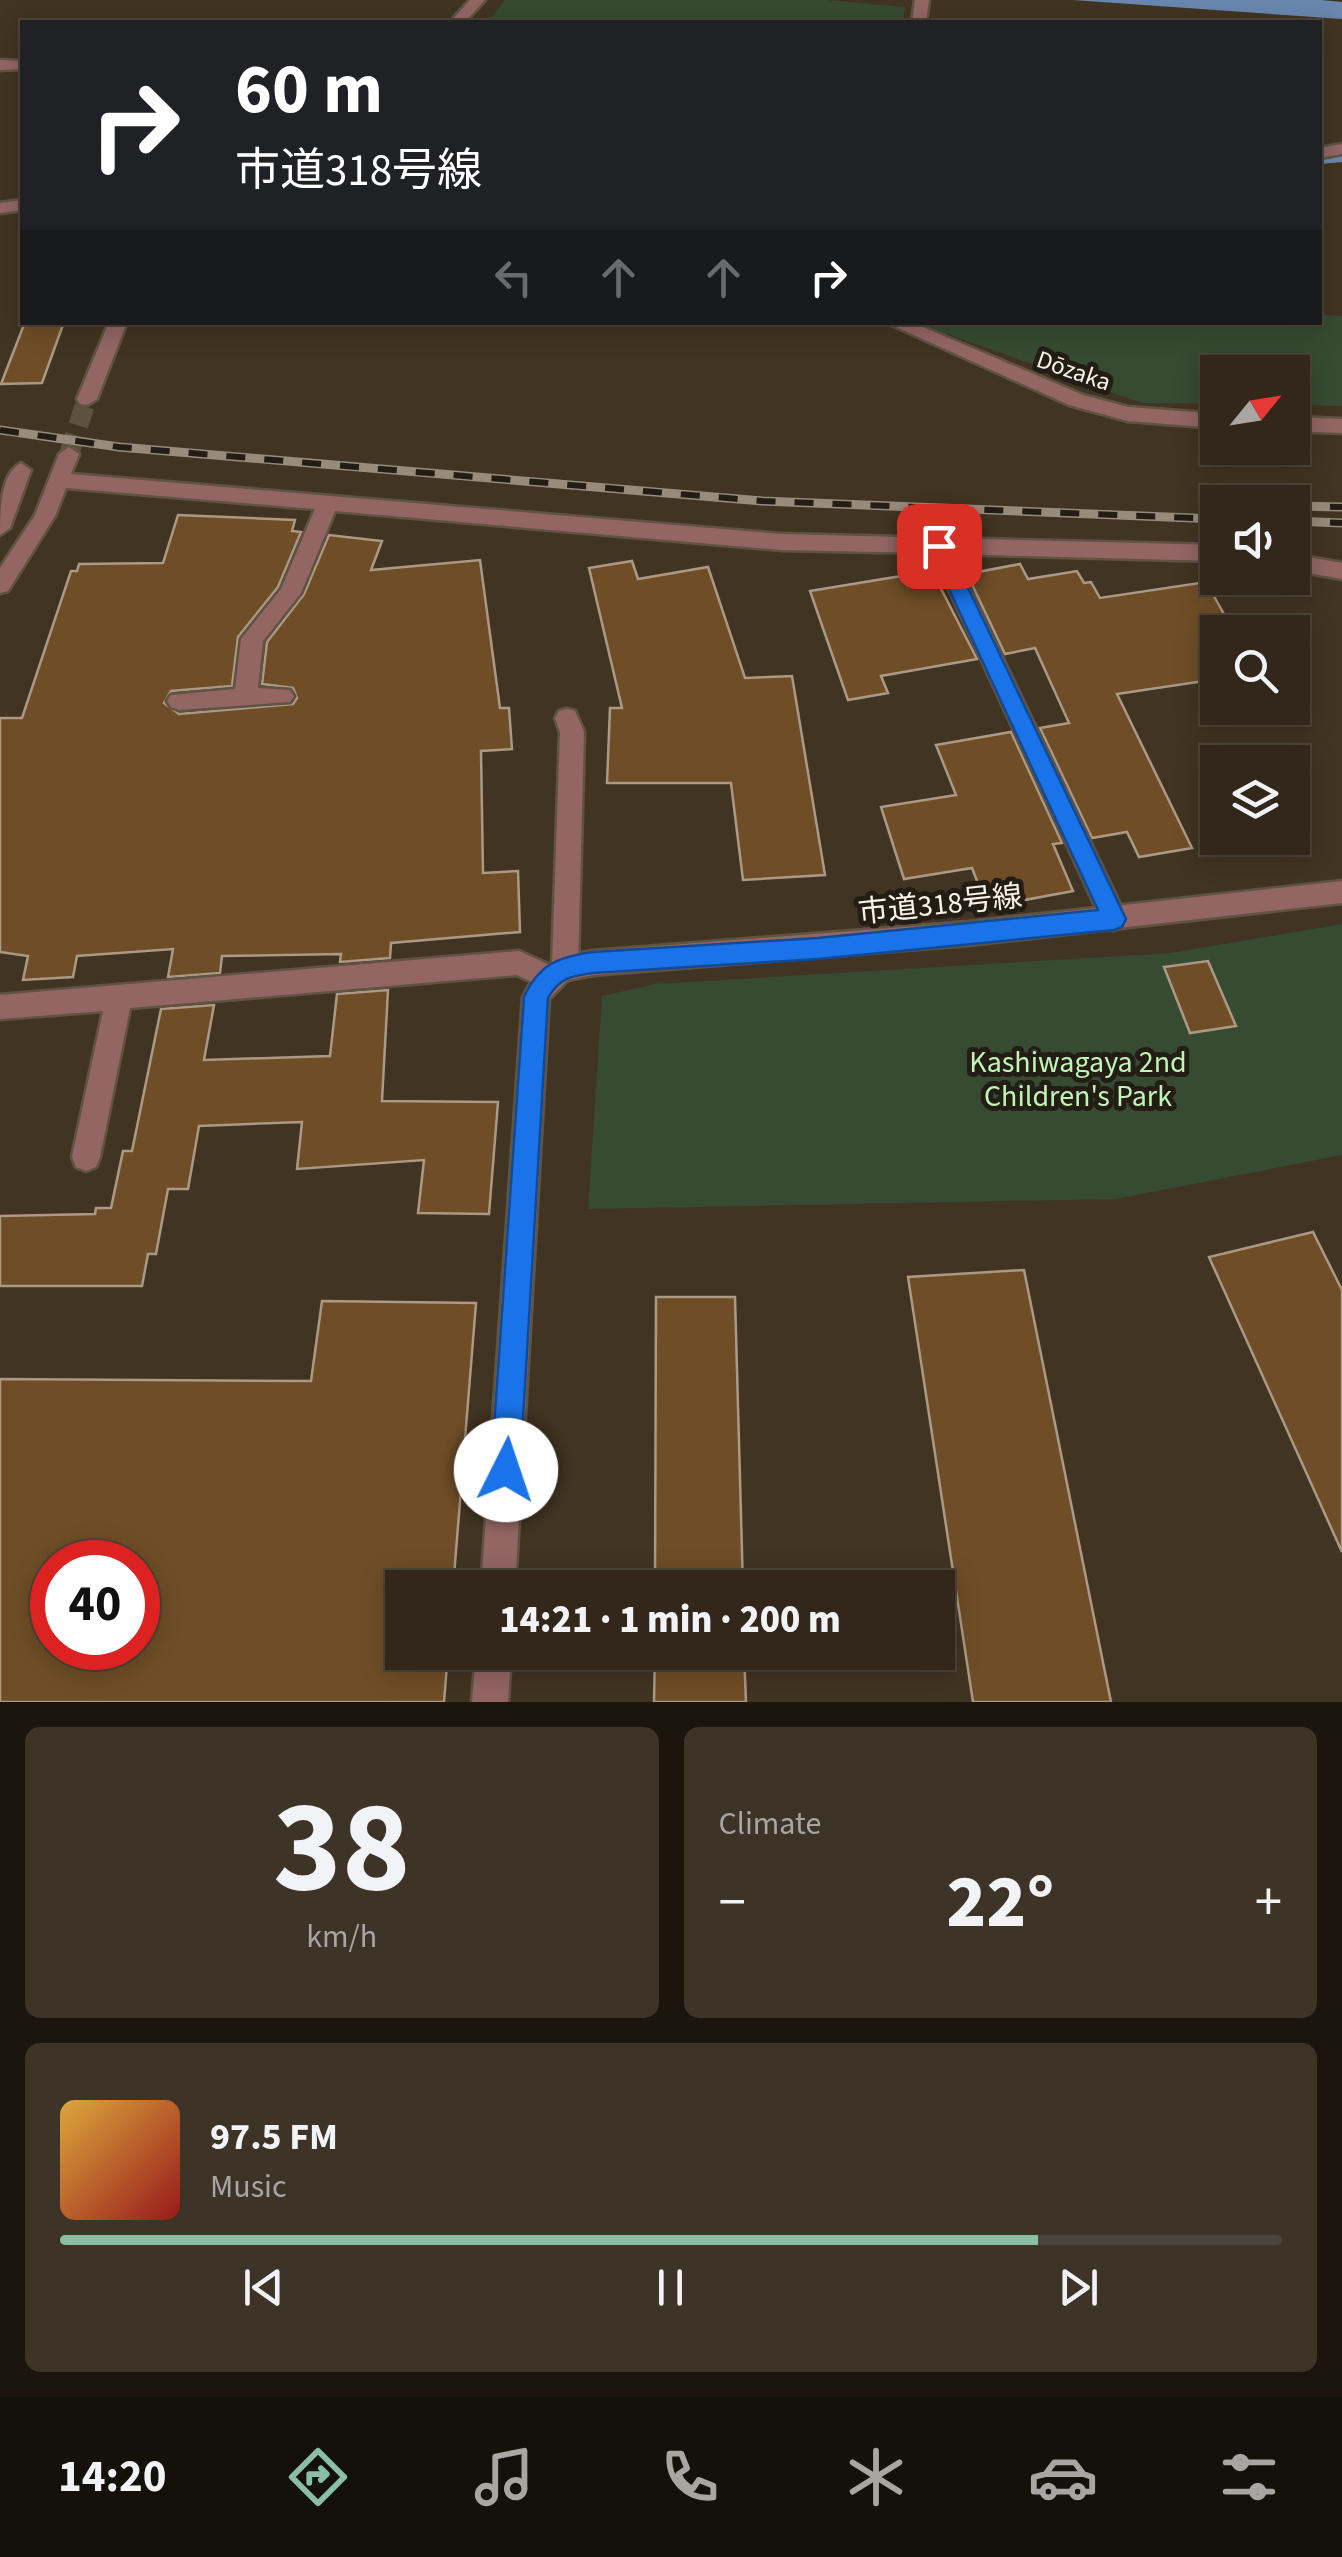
<!DOCTYPE html>
<html lang="en">
<head>
<meta charset="utf-8">
<style>
	body { margin:0; font-family:"Source Sans 3","Noto Sans JP",sans-serif; background:#3d3327; color:#f1f3f6; height:100vh; display:flex; flex-direction:column; font-size:38px; white-space:nowrap }
	* { box-sizing:border-box; margin:0 }
	p { font-size:32px; color:#a8a5a2 }
	.icon { flex:none; width:55px; height:55px; fill:none; stroke:currentColor; stroke-width:2; stroke-linecap:round; stroke-linejoin:round }
	.map { position:relative; height:1702px; overflow:hidden }
	.sheet { display:flex; flex-direction:column; gap:25px; padding:25px; background:#1c150e; flex:1 }
	.sheet>* { flex:none }
	.guide { position:absolute; left:20px; top:20px; width:1302px; height:305px; border-radius:0px; box-shadow:0 5px 25px #0003,0 0 0 2px #4d4439; background:#202124; color:#fff; overflow:hidden }
	.needle { width:65px; rotate:60deg }
	.tools { position:absolute; left:1200px; top:355px; display:grid; gap:20px }
	.tools a { display:grid; place-items:center; width:110px; height:110px; border-radius:0px; background:#32271a; box-shadow:0 5px 25px #0003,0 0 0 2px #4d4439; font-size:50px }
	.speed { position:absolute; left:30px; top:1540px; display:flex; gap:20px; font-size:50px; font-weight:700; text-align:center }
	.speed>* { display:grid; place-content:center; width:130px; height:130px; border-radius:50%; background:#32271a; box-shadow:0 5px 25px #0003,0 0 0 2px #4d4439; line-height:1 }
	.speed .limit { border:15px solid #d22; background:#fff; color:#111 }
	.pin { position:absolute; display:grid; place-items:center; width:85px; height:85px; color:#fff; margin:-42px; border-radius:20px; box-shadow:0 5px 15px #0006 }
	.me { position:absolute; width:110px; margin:-55px; rotate:4deg; stroke-linejoin:round; filter:drop-shadow(0 0 8px #0008) }
	.turn { display:flex; align-items:center; gap:35px; height:210px; padding:0 50px; font-size:45px }
	.turn .icon { width:130px; height:130px; stroke-width:2.5 }
	.turn b { display:block; font-size:70px; line-height:85px }
	.lanes { display:flex; align-items:center; height:95px; padding:0 50px; background:#0003; justify-content:center; gap:50px; direction:ltr }
	.lanes .off { opacity:.35 }
	.big { font-size:75px; font-weight:800; line-height:1.1 }
	.sheet .card { flex:1; display:flex; flex-direction:column; justify-content:center; gap:15px; min-width:0; padding:0 35px; border-radius:15px; background:#3d3327 }
	.sheet .dial { align-items:center; gap:0 }
	.dial b { font-size:130px; line-height:1 }
	.song { display:flex; align-items:center; gap:30px }
	.cover { width:120px; height:120px; border-radius:15px; background:linear-gradient(135deg,hsl(40 70% 55%),hsl(0 70% 35%)) }
	.played { height:10px; border-radius:5px; background:linear-gradient(90deg,#8abfa5 80%,#4d4439 80%) }
	.keys { display:flex; justify-content:space-around; direction:ltr }
	.heat { display:flex; justify-content:space-between; align-items:center; font-size:55px; direction:ltr }
	.sheet .tiles { flex:1; display:grid; gap:25px; grid-template-columns:1fr 1fr }
	.card:last-child { grid-column:span 2 }
	.trip { position:absolute; left:385px; top:1570px; width:570px; height:100px; border-radius:0px; background:#32271a; box-shadow:0 5px 25px #0003,0 0 0 2px #4d4439; font-weight:800; line-height:100px; text-align:center }
	.tabs { display:flex; height:160px; justify-content:space-around; align-items:center; background:#14100a; color:#a8a5a2 }
	.tabs .icon { width:70px; height:70px }
	.tabs .selected { color:#8abfa5 }
	.tabs b { font-size:45px; color:#f1f3f6 }
	.map>svg:first-child { display:block }
	.green { fill:#364b32 }
	.water { fill:#6987af }
	.lines { fill:none; stroke-linecap:round; stroke-linejoin:round }
	.stream { fill:#6987af; fill-rule:evenodd }
	.building { fill:#6f4e27; stroke:#ab9985; stroke-width:2.5; fill-rule:evenodd }
	.minor-tunnel { stroke:#5e5140; stroke-width:20; stroke-dasharray:20 10; stroke-linecap:butt }
	.service-casing { stroke:#605342; stroke-width:5 }
	.minor-casing { stroke:#605342; stroke-width:5 }
	.tertiary-casing { stroke:#605342; stroke-width:5 }
	.service { fill:#936664; fill-rule:evenodd }
	.minor { fill:#936664; fill-rule:evenodd }
	.tertiary { fill:#936664; fill-rule:evenodd }
	.rail-casing { stroke:#978b7c; stroke-width:9 }
	.rail { stroke:#231d15; stroke-width:6; stroke-dasharray:19; stroke-linecap:butt }
	.route { fill:#1a73e8; stroke:#114b97; stroke-width:2.5 }
	.labels { text-anchor:middle; stroke-width:10; stroke-linejoin:round; paint-order:stroke }
	.far-street-label { font-size:25px; fill:#fcf3e8; stroke:#231d15 }
	.street-label { font-size:30px; fill:#fcf3e8; stroke:#231d15 }
	.park-label { font-size:30px; fill:#c0f5b5; stroke:#231d15 }
</style>
</head>
<body>
<div class="map">
<svg width="1342" height="1702" viewBox="0 0 1342 1702">
	<rect width="100%" height="100%" fill="#423422"/>
	<g class="green">
		<polygon points="505,0 826,0 905,7 903,22 488,22"/>
		<polygon points="1320,315 1342,316 1342,406 1293,405 1292,372 1218,372 1217,404 1142,403 916,323 1320,322"/>
		<polygon points="1342,924 1342,1155 1116,1199 588,1209 602,996 655,984 1171,953"/>
	</g>
	<polygon class="water" points="1073,0 1321,0 1342,2 1342,19"/>
	<g class="lines">
		<polygon class="stream" points="1342,156 1342,162 1320,164 1320,158"/>
	</g>
	<g class="building">
		<polygon points="25,322 64,322 42,383 1,384"/>
		<polygon points="178,515 295,520 292,531 301,532 278,587 238,637 232,686 171,691 164,703 179,714 293,704 297,698 293,688 262,684 267,642 304,594 329,535 382,541 371,570 480,560 500,708 509,708 512,749 481,751 483,873 518,871 520,932 391,943 390,958 340,962 341,954 222,956 220,973 168,977 173,949 77,956 73,977 23,980 28,956 0,952 0,718 22,718 71,571 77,571 79,564 163,563"/>
		<polygon points="632,561 638,579 708,567 745,678 792,676 825,875 743,880 731,783 607,783 610,708 622,708 589,568"/>
		<polygon points="1020,564 1028,579 1077,571 1084,583 1091,582 1100,598 1206,582 1234,632 1217,632 1218,679 1117,694 1192,848 1139,857 1127,832 1092,838 1040,728 1069,723 1035,648 1005,654 967,574"/>
		<polygon points="932,571 977,659 881,676 888,693 848,700 810,591"/>
		<polygon points="1011,732 1062,843 1053,844 1073,891 987,907 972,868 904,879 881,807 956,795 936,745"/>
		<polygon points="1208,961 1236,1026 1190,1033 1164,967"/>
		<polygon points="388,990 382,1101 498,1102 489,1214 418,1213 424,1160 297,1169 302,1122 199,1126 188,1189 168,1189 156,1254 148,1254 142,1286 0,1286 0,1216 95,1214 96,1208 111,1208 123,1151 132,1151 161,1009 214,1005 204,1060 330,1056 337,994"/>
		<polygon points="1313,1232 1342,1290 1342,1552 1209,1257"/>
		<polygon points="1024,1270 1111,1702 973,1702 908,1277"/>
		<polygon points="656,1297 735,1297 743,1588 655,1588"/>
		<path d="M322,1301L476,1303L453,1588H402V1652H448L444,1702H0V1379L311,1381ZM52,1562H138V1648H52Z"/>
		<polygon points="655,1652 744,1652 746,1702 654,1702"/>
	</g>
	<g class="lines">
		<polyline class="minor-tunnel" points="69,454 87,399"/>
		<defs>
			<path id="service" d="M21,463L31,470L10,528L0,535C0,513 0,473 21,463Z"/>
			<g id="minor">
				<polygon points="470,0 485,0 465,22 450,22"/>
				<polygon points="915,0 929,0 926,22 912,22"/>
				<polygon points="0,60 22,61 22,69 0,70"/>
				<polygon points="1342,144 1342,154 1320,158 1320,148"/>
				<polygon points="22,200 22,210 0,213 0,203"/>
				<polygon points="109,322 127,322 97,399 87,405 80,404 77,399"/>
				<polygon points="885,322 911,322 1083,395 1128,407 1218,414 1218,428 1128,421 1069,405"/>
				<polygon points="1292,417 1342,419 1342,433 1292,431"/>
				<polygon points="69,447 79,454 71,474 781,534 1218,545 1218,561 953,554 1127,919 1123,927 1114,930 1105,927 932,553 781,550 335,511 301,593 263,641 258,688 290,690 294,696 290,702 179,710 171,707 167,701 171,695 235,689 241,639 281,589 315,509 66,488 55,516 8,591 0,593 0,568 35,515 59,454"/>
				<polygon points="1292,554 1342,563 1342,579 1292,570"/>
				<polygon points="567,709 575,711 584,732 578,967 574,975 560,977 556,985 547,989 517,975 130,1008 100,1157 96,1167 86,1171 76,1167 72,1157 103,1011 0,1019 0,995 519,951 552,966 560,732 555,718 559,711"/>
			</g>
			<g id="tertiary">
				<path d="M1342,881V903L968,945L593,975L568,980L549,999L515,1588H481L523,997C537,966 560,956 593,951L968,922Z"/>
				<polygon points="476,1652 511,1652 508,1702 472,1702"/>
			</g>
		</defs>
		<use href="#service" class="service-casing"/>
		<use href="#minor" class="minor-casing"/>
		<use href="#tertiary" class="tertiary-casing"/>
		<use href="#service" class="service"/>
		<use href="#minor" class="minor"/>
		<use href="#tertiary" class="tertiary"/>
		<defs>
			<g id="rail">
				<polyline points="0,430 119,447 762,501 1218,519"/>
				<polyline points="1292,506 1342,507"/>
				<polyline points="1292,521 1342,523"/>
			</g>
		</defs>
		<use href="#rail" class="rail-casing"/>
		<use href="#rail" class="rail"/>
	</g>
	<path class="route" d="M939,539L948,546L1126,919L1122,927L1114,930L818,959L593,973C571,976 559,978 548,998L520,1470L516,1480L506,1484L495,1480L491,1470L524,997C539,964 558,957 593,952L818,938L1098,910L929,546Z"/>
	<g class="labels">
		<g class="far-street-label">
			<text transform="translate(1074 370) rotate(19)" y="9">Dōzaka</text>
		</g>
		<g class="street-label">
			<text transform="translate(940 904) rotate(-6)" y="10">市道318号線</text>
		</g>
		<g class="park-label">
			<text x="1078" y="1072">Kashiwagaya 2nd<tspan x="1078" dy="34">Children's Park</tspan></text>
		</g>
	</g>
</svg>
<div class="tools">
<a><svg class="needle" viewBox="-14 -14 28 28"><path d="M0-13l5 13h-10z" fill="#e53935"/><path d="M0 13l5-13h-10z" fill="#a8a5a2"/></svg></a>
<a><svg class="icon" aria-label="sound" viewBox="0 0 24 24"><path d="M4 9h4l5-4v14l-5-4H4zM17 9q2 3 0 6"/></svg></a>
<a><svg class="icon" aria-label="search" viewBox="0 0 24 24"><circle cx="10" cy="10" r="6"/><path d="M15 15l6 6"/></svg></a>
<a><svg class="icon" aria-label="layers" viewBox="0 0 24 24"><path d="M12 4l9 5-9 5-9-5zM3 14l9 5 9-5"/></svg></a>
</div>
<div class="speed"><div class="limit">40</div></div>
<div class="pin" style="left:939px;top:546px;background:#d93025"><svg class="icon" aria-label="arrive" viewBox="0 0 24 24"><path d="M6 21V4h12l-3 4 3 4H6"/></svg></div>
<svg class="me" style="left:506px;top:1470px" viewBox="-20 -20 40 40"><circle r="19" fill="#fff"/><path d="M0-13L10 11 0 6-10 11z" fill="#1a73e8"/></svg>
<div class="trip">14:21 · 1 min · 200 m</div>
<div class="guide">
<div class="turn"><svg class="icon" aria-label="right" viewBox="0 0 24 24"><path d="M7 20v-9h11M14 6l5 5-5 5"/></svg><div><b>60 m</b>市道318号線</div></div>
<div class="lanes"><svg class="icon off" aria-label="left" viewBox="0 0 24 24"><path d="M17 20v-9H6M10 6l-5 5 5 5"/></svg><svg class="icon off" aria-label="ahead" viewBox="0 0 24 24"><path d="M12 20V5M6 11l6-6 6 6"/></svg><svg class="icon off" aria-label="ahead" viewBox="0 0 24 24"><path d="M12 20V5M6 11l6-6 6 6"/></svg><svg class="icon" aria-label="right" viewBox="0 0 24 24"><path d="M7 20v-9h11M14 6l5 5-5 5"/></svg></div>
</div>
</div>
<section class="sheet">
<div class="tiles">
<div class="card dial"><b>38</b><p>km/h</p></div>
<div class="card"><p>Climate</p>
<div class="heat"><a>−</a><b class="big">22°</b><a>+</a></div>
</div>
<div class="card">
<div class="song"><i class="cover"></i><div><b>97.5 FM</b><p>Music</p></div></div>
<div class="played"></div>
<div class="keys"><svg class="icon" aria-label="previous" viewBox="0 0 24 24"><path d="M18 5L8 12l10 7zM5 5v14"/></svg><svg class="icon" aria-label="pause" viewBox="0 0 24 24"><path d="M8 5v14M16 5v14"/></svg><svg class="icon" aria-label="next" viewBox="0 0 24 24"><path d="M6 5l10 7-10 7zM19 5v14"/></svg></div>
</div>
</div>
</section>
<nav class="tabs">
<b>14:20</b>
<svg class="icon selected" aria-label="directions" viewBox="0 0 24 24"><path d="M12 3l9 9-9 9-9-9zM9 14v-3h6M13 9l2 2-2 2"/></svg>
<svg class="icon" aria-label="music" viewBox="0 0 24 24"><path d="M9 18V5l10-2v13"/><circle cx="6" cy="18" r="3"/><circle cx="16" cy="16" r="3"/></svg>
<svg class="icon" aria-label="phone" viewBox="0 0 24 24"><path d="M5 4h4l2 5-3 2q2 4 5 5l2-3 5 2v4C11 20 4 13 5 4z"/></svg>
<svg class="icon" aria-label="climate" viewBox="0 0 24 24"><path d="M12 3v18M4 7l16 10M4 17L20 7"/></svg>
<svg class="icon" aria-label="car" viewBox="0 0 24 24"><path d="M5 17H2v-5l4-1 3-4h7l3 4 3 1v5h-3M9 17h6M6 11h13"/><circle cx="7" cy="17" r="2"/><circle cx="17" cy="17" r="2"/></svg>
<svg class="icon" aria-label="filters" viewBox="0 0 24 24"><path d="M4 7h16M4 17h16"/><circle cx="9" cy="7" r="2"/><circle cx="15" cy="17" r="2"/></svg>
</nav>
</body>
</html>
